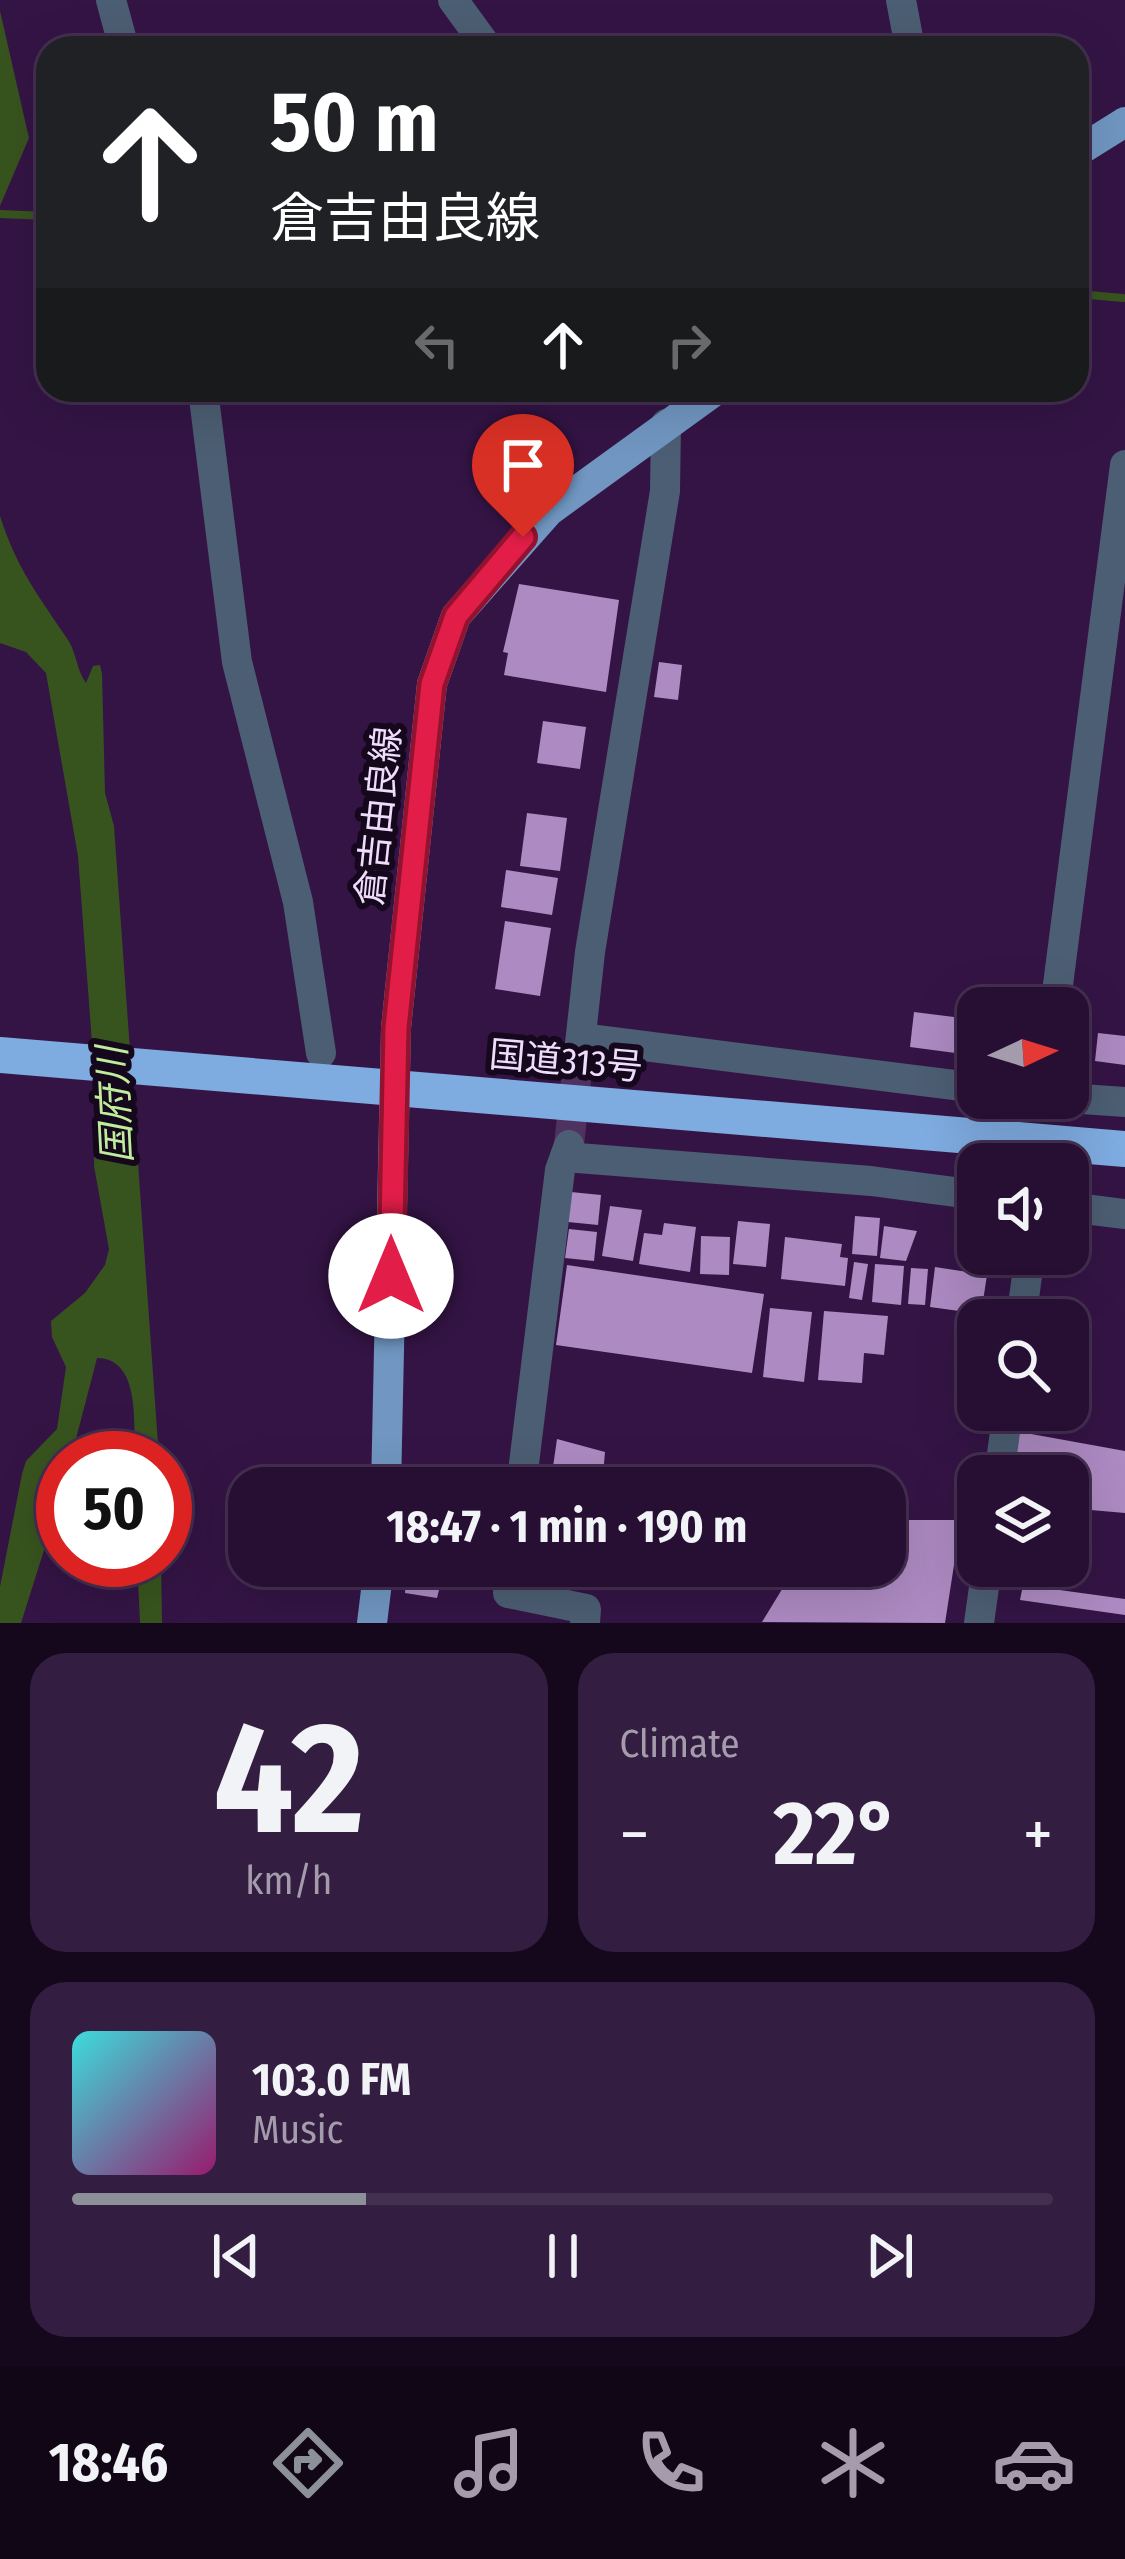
<!DOCTYPE html>
<html lang="en">
<head>
<meta charset="utf-8">
<style>
	body { margin:0; font-family:"Fira Sans Condensed","Noto Sans JP",sans-serif; background:#331d40; color:#f1f3f6; height:100vh; display:flex; flex-direction:column; font-size:45px; white-space:nowrap }
	* { box-sizing:border-box; margin:0 }
	p { font-size:39px; color:#a49cac }
	.icon { flex:none; width:66px; height:66px; fill:none; stroke:currentColor; stroke-width:2; stroke-linecap:round; stroke-linejoin:round }
	.map { position:relative; height:1623px; overflow:hidden }
	.drawer { display:flex; flex-direction:column; gap:30px; padding:30px; background:#15081d; flex:1 }
	.drawer>* { flex:none }
	.hud { position:absolute; left:36px; top:36px; width:1053px; height:366px; border-radius:36px; box-shadow:0 12px 48px #0002,0 0 0 3px #432f4f; background:#202124; color:#fff; overflow:hidden }
	.needle { width:78px; rotate:86deg }
	.controls { position:absolute; left:957px; top:987px; display:grid; gap:24px }
	.controls a { display:grid; place-items:center; width:132px; height:132px; border-radius:24px; background:#270f34; box-shadow:0 12px 48px #0002,0 0 0 3px #432f4f; font-size:60px }
	.speed { position:absolute; left:36px; top:1431px; display:flex; gap:24px; font-size:60px; font-weight:700; text-align:center }
	.speed>* { display:grid; place-content:center; width:156px; height:156px; border-radius:50%; background:#270f34; box-shadow:0 12px 48px #0002,0 0 0 3px #432f4f; line-height:1 }
	.speed .limit { border:18px solid #d22; background:#fff; color:#111 }
	.pin { position:absolute; display:grid; place-items:center; width:102px; height:102px; color:#fff; margin:-123px -51px; border-radius:50% 50% 50% 0; rotate:-45deg; box-shadow:0 0 12px #0007 }
	.pin .icon { rotate:45deg }
	.me { position:absolute; width:132px; margin:-66px; rotate:0deg; stroke-linejoin:round; filter:drop-shadow(0 0 9px #0008) }
	.turn { display:flex; align-items:center; gap:42px; height:252px; padding:0 36px; font-size:54px }
	.turn .icon { width:156px; height:156px; stroke-width:2.5 }
	.turn b { display:block; font-size:84px; line-height:102px }
	.lanes { display:flex; align-items:center; height:114px; padding:0 36px; background:#0003; justify-content:center; gap:60px; direction:ltr }
	.lanes .off { opacity:.35 }
	.big { font-size:90px; font-weight:700; line-height:1.1 }
	.drawer .widget { flex:1; display:flex; flex-direction:column; justify-content:center; gap:18px; min-width:0; padding:0 42px; border-radius:36px; background:#331d40 }
	.drawer .dial { align-items:center; gap:0 }
	.dial b { font-size:156px; line-height:1 }
	.song { display:flex; align-items:center; gap:36px }
	.cover { width:144px; height:144px; border-radius:18px; background:linear-gradient(135deg,hsl(180 70% 55%),hsl(320 70% 35%)) }
	.played { height:12px; border-radius:6px; background:linear-gradient(90deg,#8c9099 30%,#432f4f 30%) }
	.keys { display:flex; justify-content:space-around; direction:ltr }
	.heat { display:flex; justify-content:space-between; align-items:center; font-size:66px; direction:ltr }
	.drawer .tiles { flex:1; display:grid; gap:30px; grid-template-columns:1fr 1fr }
	.widget:last-child { grid-column:span 2 }
	.trip { position:absolute; left:228px; top:1467px; width:678px; height:120px; border-radius:36px; background:#270f34; box-shadow:0 12px 48px #0002,0 0 0 3px #432f4f; font-weight:700; line-height:120px; text-align:center }
	.tabs { display:flex; height:192px; justify-content:space-around; align-items:center; background:#100615; color:#a49cac }
	.tabs .icon { width:84px; height:84px }
	.tabs .on { color:#8c9099 }
	.tabs b { font-size:54px; color:#f1f3f6 }
	.map>svg:first-child { display:block }
	.water { fill:#38541e }
	.lines { fill:none; stroke-linecap:round; stroke-linejoin:round }
	.stream { stroke:#38541e; stroke-width:8 }
	.building { fill:#ad8ac2 }
	.minor-tunnel { stroke:#503260; stroke-width:30; stroke-dasharray:30 15; stroke-linecap:butt }
	.minor { stroke:#4c5e73; stroke-width:30 }
	.major { stroke:#7096c1; stroke-width:30 }
	.highway { stroke:#7eabe0; stroke-width:36 }
	.route-casing { stroke:#92132f; stroke-width:30 }
	.route { stroke:#e11d48; stroke-width:21 }
	.labels { text-anchor:middle; stroke-width:12; stroke-linejoin:round; paint-order:stroke }
	.street-label { font-size:36px; fill:#f0ddfc; stroke:#15081d }
	.water-label { font-size:39px; font-style:italic; fill:#bfed9b; stroke:#15081d }
</style>
</head>
<body>
<div class="map">
<svg width="1125" height="1623" viewBox="0 0 1125 1623">
	<rect width="100%" height="100%" fill="#341445"/>
	<g class="water">
		<polygon points="0,11 29,138 0,206"/>
		<path d="M0,516C17,569 38,595 68,640C77,654 76,669 86,683L93,666L100,665L102,674L105,793L114,826L159,1458H135C133,1428 142,1358 97,1358L71,1458H63V1490L21,1623H0V1587L22,1474L26,1461L57,1429L66,1367L52,1337L51,1321L85,1293L105,1265L109,1249L94,1166L96,1096L78,856L46,673L26,652L0,643Z"/>
		<polygon points="137,1560 161,1560 162,1623 140,1623"/>
	</g>
	<g class="lines">
		<g class="stream">
			<polyline points="0,214 48,216"/>
			<polyline points="1077,294 1123,298"/>
		</g>
	</g>
	<g class="building">
		<polygon points="519,584 619,600 606,692 504,675 508,653 503,652"/>
		<polygon points="659,662 682,665 678,700 654,697"/>
		<polygon points="543,721 586,727 580,769 537,763"/>
		<polygon points="527,813 567,818 560,871 520,866"/>
		<polygon points="506,870 558,878 552,915 501,907"/>
		<polygon points="505,921 551,928 540,996 495,989"/>
		<polygon points="914,1012 978,1020 978,1056 910,1047"/>
		<polygon points="1098,1033 1125,1036 1125,1065 1095,1061"/>
		<polygon points="571,1192 601,1195 598,1225 568,1222"/>
		<polygon points="610,1206 642,1210 633,1261 602,1256"/>
		<polygon points="855,1216 880,1218 877,1256 852,1254"/>
		<polygon points="738,1221 770,1224 766,1267 733,1264"/>
		<polygon points="664,1223 696,1227 690,1272 639,1264 644,1233 662,1235"/>
		<polygon points="884,1226 917,1231 906,1261 880,1258"/>
		<polygon points="569,1229 597,1232 594,1261 565,1258"/>
		<polygon points="701,1236 730,1237 729,1275 700,1274"/>
		<polygon points="785,1237 842,1244 840,1257 848,1258 845,1286 781,1279"/>
		<polygon points="854,1262 868,1264 862,1300 849,1298"/>
		<polygon points="875,1264 904,1266 901,1305 872,1302"/>
		<polygon points="567,1265 764,1294 752,1373 556,1345"/>
		<polygon points="935,1267 987,1275 981,1314 930,1307"/>
		<polygon points="911,1268 928,1269 925,1305 908,1304"/>
		<polygon points="770,1308 812,1312 804,1382 763,1377"/>
		<polygon points="824,1311 888,1316 884,1355 864,1353 862,1383 818,1380"/>
		<polygon points="1003,1429 1125,1451 1125,1513 1068,1508 1068,1476 998,1476"/>
		<polygon points="557,1439 605,1452 603,1475 553,1467"/>
		<polygon points="897,1520 961,1520 945,1623 762,1622 795,1568 885,1566 885,1528"/>
		<polygon points="407,1566 445,1566 437,1598 405,1593"/>
		<polygon points="1023,1585 1125,1599 1125,1615 1020,1600"/>
	</g>
	<g class="lines">
		<polyline class="minor-tunnel" points="569,1145 578,1062"/>
		<g class="minor">
			<polyline points="111,0 124,48"/>
			<polyline points="453,0 488,48"/>
			<polyline points="901,0 910,48"/>
			<polyline points="203,390 237,662 298,902 321,1053"/>
			<polyline points="1055,1008 1125,465"/>
			<polyline points="581,1038 978,1088"/>
			<polyline points="578,1062 590,952 665,491 666,424"/>
			<polyline points="1068,1098 1125,1102"/>
			<polyline points="565,1157 871,1181 978,1195"/>
			<polyline points="1068,1207 1125,1214"/>
			<polyline points="1021,1320 1030,1254"/>
			<polyline points="999,1476 1008,1410"/>
			<polyline points="521,1488 560,1170 569,1145"/>
			<polyline points="512,1566 508,1593 586,1609 585,1623"/>
			<polyline points="979,1623 987,1566"/>
		</g>
		<g class="major">
			<polyline points="1077,152 1125,122"/>
			<polyline points="386,1488 396,1028 432,684 456,616 549,511 716,390"/>
			<polyline points="372,1623 379,1566"/>
		</g>
		<polyline class="highway" points="0,1055 1125,1149"/>
	</g>
	<g class="lines">
		<defs>
			<polyline id="route" points="391,1276 396,1028 432,684 456,616 523,537"/>
		</defs>
		<use href="#route" class="route-casing"/>
		<use href="#route" class="route"/>
	</g>
	<g class="labels">
		<g class="street-label">
			<text transform="translate(378 816) rotate(-84)" y="13">倉吉由良線</text>
			<text transform="translate(566 1060) rotate(5)" y="13">国道313号</text>
		</g>
		<g class="water-label">
			<text transform="translate(114 1105) rotate(-93)" y="14">国府川</text>
		</g>
	</g>
</svg>
<div class="controls">
<a><svg class="needle" viewBox="-14 -14 28 28"><path d="M0-13l5 13h-10z" fill="#e53935"/><path d="M0 13l5-13h-10z" fill="#a49cac"/></svg></a>
<a><svg class="icon" aria-label="sound" viewBox="0 0 24 24"><path d="M4 9h4l5-4v14l-5-4H4zM17 9q2 3 0 6"/></svg></a>
<a><svg class="icon" aria-label="search" viewBox="0 0 24 24"><circle cx="10" cy="10" r="6"/><path d="M15 15l6 6"/></svg></a>
<a><svg class="icon" aria-label="layers" viewBox="0 0 24 24"><path d="M12 4l9 5-9 5-9-5zM3 14l9 5 9-5"/></svg></a>
</div>
<div class="speed"><div class="limit">50</div></div>
<div class="pin" style="left:523px;top:537px;background:#d93025"><svg class="icon" aria-label="arrive" viewBox="0 0 24 24"><path d="M6 21V4h12l-3 4 3 4H6"/></svg></div>
<svg class="me" style="left:391px;top:1276px" viewBox="-20 -20 40 40"><circle r="19" fill="#fff"/><path d="M0-13L10 11 0 6-10 11z" fill="#e11d48"/></svg>
<div class="trip">18:47 · 1 min · 190 m</div>
<div class="hud">
<div class="turn"><svg class="icon" aria-label="ahead" viewBox="0 0 24 24"><path d="M12 20V5M6 11l6-6 6 6"/></svg><div><b>50 m</b>倉吉由良線</div></div>
<div class="lanes"><svg class="icon off" aria-label="left" viewBox="0 0 24 24"><path d="M17 20v-9H6M10 6l-5 5 5 5"/></svg><svg class="icon" aria-label="ahead" viewBox="0 0 24 24"><path d="M12 20V5M6 11l6-6 6 6"/></svg><svg class="icon off" aria-label="right" viewBox="0 0 24 24"><path d="M7 20v-9h11M14 6l5 5-5 5"/></svg></div>
</div>
</div>
<section class="drawer">
<div class="tiles">
<div class="widget dial"><b>42</b><p>km/h</p></div>
<div class="widget"><p>Climate</p>
<div class="heat"><a>−</a><b class="big">22°</b><a>+</a></div>
</div>
<div class="widget">
<div class="song"><i class="cover"></i><div><b>103.0 FM</b><p>Music</p></div></div>
<div class="played"></div>
<div class="keys"><svg class="icon" aria-label="previous" viewBox="0 0 24 24"><path d="M18 5L8 12l10 7zM5 5v14"/></svg><svg class="icon" aria-label="pause" viewBox="0 0 24 24"><path d="M8 5v14M16 5v14"/></svg><svg class="icon" aria-label="next" viewBox="0 0 24 24"><path d="M6 5l10 7-10 7zM19 5v14"/></svg></div>
</div>
</div>
</section>
<nav class="tabs">
<b>18:46</b>
<svg class="icon on" aria-label="directions" viewBox="0 0 24 24"><path d="M12 3l9 9-9 9-9-9zM9 14v-3h6M13 9l2 2-2 2"/></svg>
<svg class="icon" aria-label="music" viewBox="0 0 24 24"><path d="M9 18V5l10-2v13"/><circle cx="6" cy="18" r="3"/><circle cx="16" cy="16" r="3"/></svg>
<svg class="icon" aria-label="phone" viewBox="0 0 24 24"><path d="M5 4h4l2 5-3 2q2 4 5 5l2-3 5 2v4C11 20 4 13 5 4z"/></svg>
<svg class="icon" aria-label="climate" viewBox="0 0 24 24"><path d="M12 3v18M4 7l16 10M4 17L20 7"/></svg>
<svg class="icon" aria-label="car" viewBox="0 0 24 24"><path d="M5 17H2v-5l4-1 3-4h7l3 4 3 1v5h-3M9 17h6M6 11h13"/><circle cx="7" cy="17" r="2"/><circle cx="17" cy="17" r="2"/></svg>
</nav>
</body>
</html>
